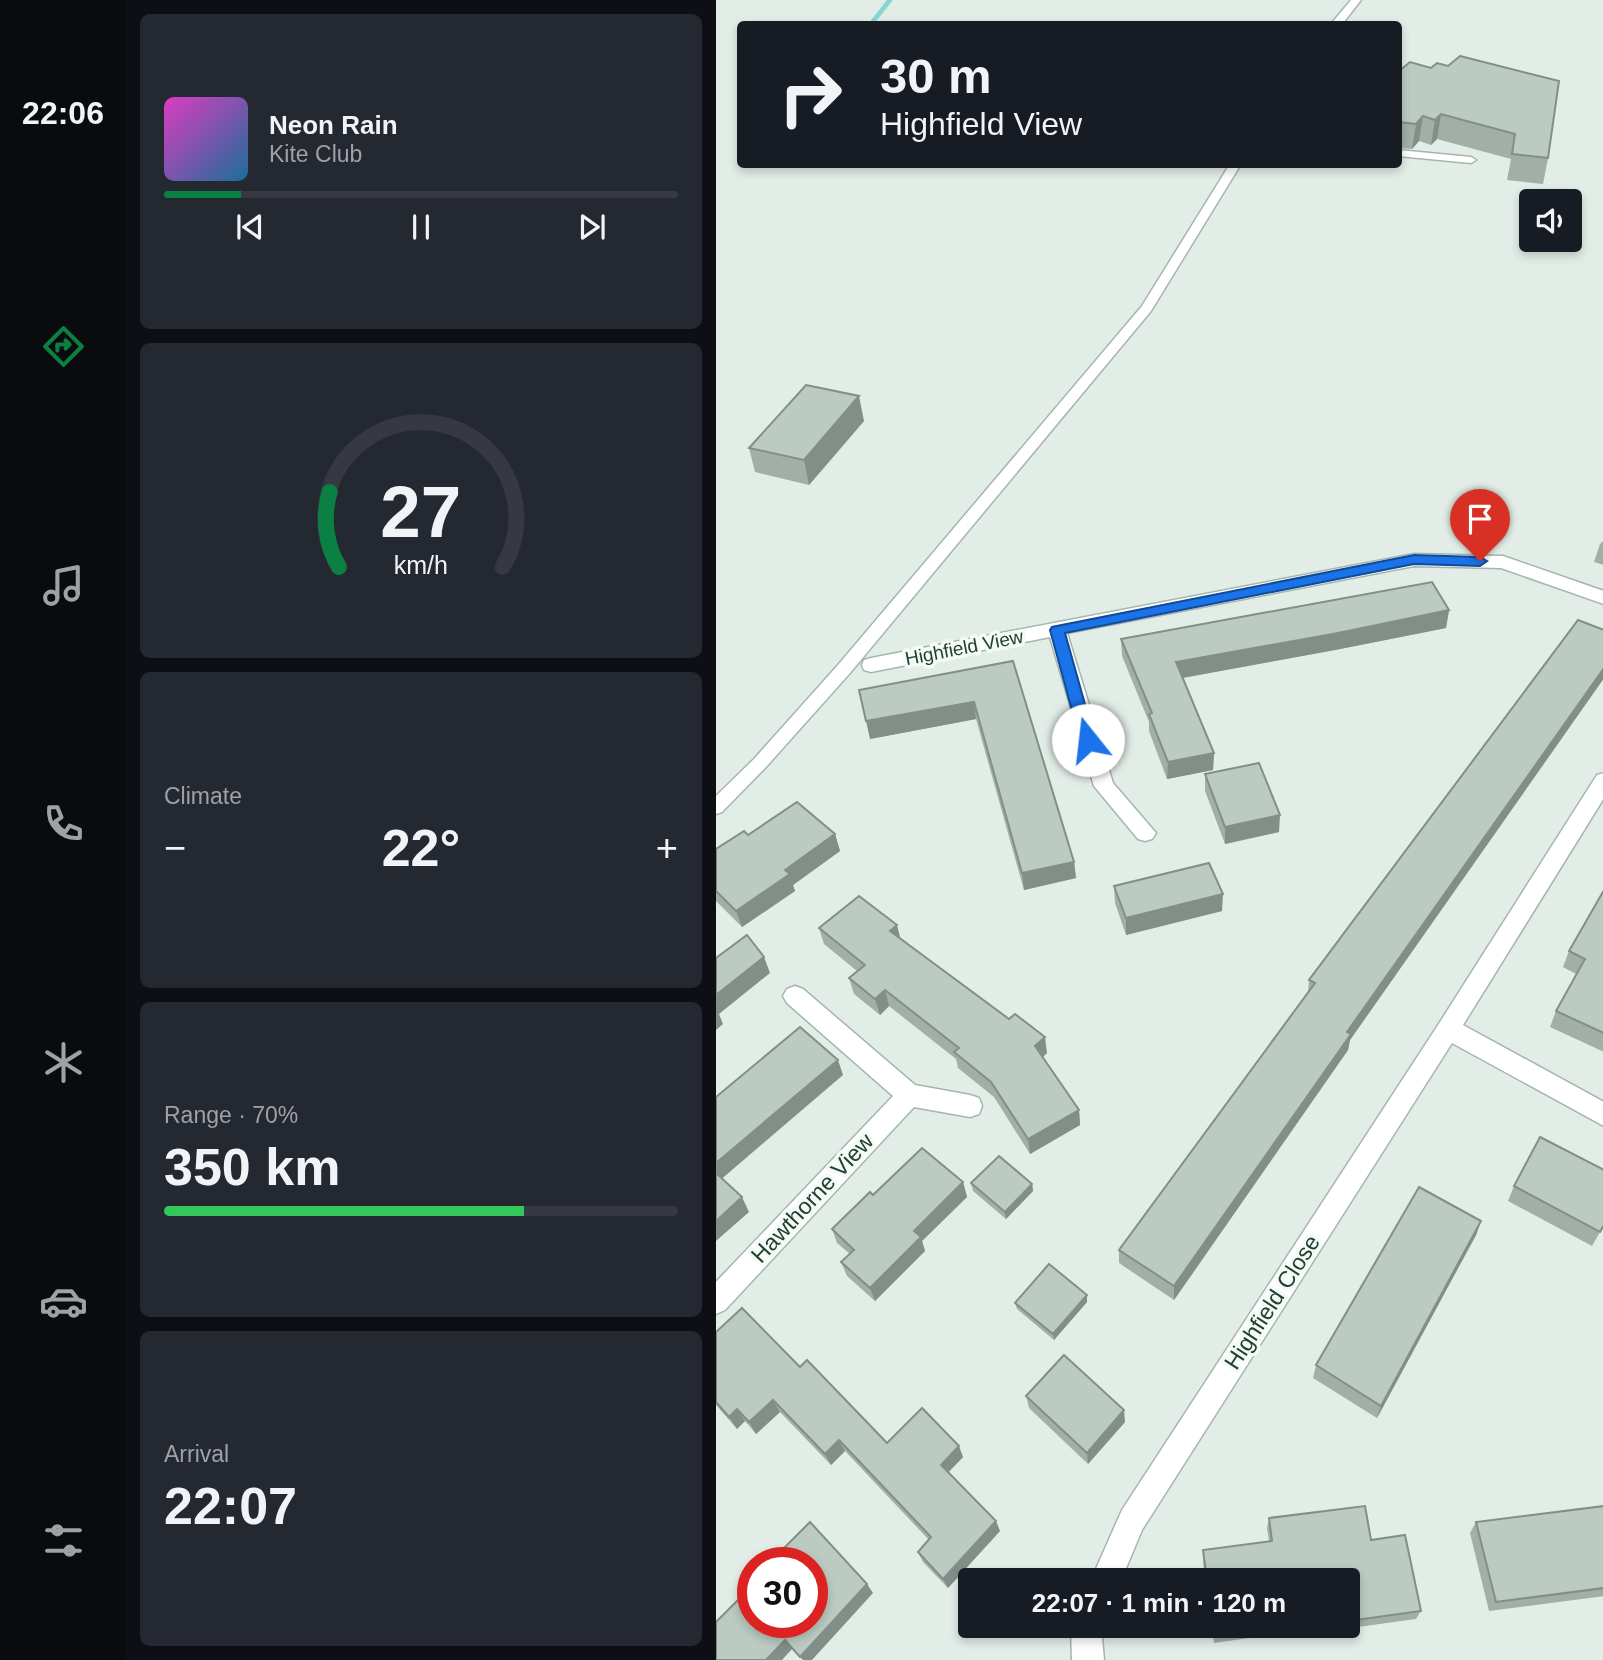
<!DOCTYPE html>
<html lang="en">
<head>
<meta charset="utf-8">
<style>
	body { margin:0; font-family:Helvetica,sans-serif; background:#242831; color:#f1f3f6; height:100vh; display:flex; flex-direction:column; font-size:26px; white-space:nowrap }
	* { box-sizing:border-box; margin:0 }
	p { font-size:23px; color:#9ea1a6 }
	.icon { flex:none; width:38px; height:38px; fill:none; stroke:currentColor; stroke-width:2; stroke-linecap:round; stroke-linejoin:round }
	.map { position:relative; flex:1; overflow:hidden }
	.panel { display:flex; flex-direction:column; gap:14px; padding:14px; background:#0d0f14; width:590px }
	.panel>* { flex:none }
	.guide { position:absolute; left:21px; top:21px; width:665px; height:147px; border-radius:7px; box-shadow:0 4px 10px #0003; background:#171b24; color:#f1f3f6; overflow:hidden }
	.tools { position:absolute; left:803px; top:189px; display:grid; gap:14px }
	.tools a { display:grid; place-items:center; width:63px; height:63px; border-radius:7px; background:#171b24; box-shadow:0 4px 10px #0003; font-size:35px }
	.speed { position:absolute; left:21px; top:1547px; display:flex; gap:14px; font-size:35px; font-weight:700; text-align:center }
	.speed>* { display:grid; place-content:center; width:91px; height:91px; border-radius:50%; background:#171b24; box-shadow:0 4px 10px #0003; line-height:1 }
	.speed .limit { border:10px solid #d22; background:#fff; color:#111 }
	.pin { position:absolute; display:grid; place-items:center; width:60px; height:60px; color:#fff; margin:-72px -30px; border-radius:50% 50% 50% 0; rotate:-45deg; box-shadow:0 0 7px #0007 }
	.pin .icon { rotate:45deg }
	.me { position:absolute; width:77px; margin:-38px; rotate:344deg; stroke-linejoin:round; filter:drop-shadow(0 0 5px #0008) }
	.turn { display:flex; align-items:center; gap:24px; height:147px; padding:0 28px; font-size:32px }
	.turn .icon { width:91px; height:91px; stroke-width:2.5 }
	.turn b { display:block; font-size:49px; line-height:60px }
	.big { font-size:52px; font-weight:700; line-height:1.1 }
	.panel .widget { flex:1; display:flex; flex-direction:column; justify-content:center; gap:10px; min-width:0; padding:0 24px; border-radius:10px; background:#242831 }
	.panel .dial { align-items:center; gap:0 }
	.dial svg { height:182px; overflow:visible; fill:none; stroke:#363941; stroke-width:7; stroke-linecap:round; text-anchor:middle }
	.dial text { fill:#f1f3f6; stroke:none }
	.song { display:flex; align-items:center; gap:21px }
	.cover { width:84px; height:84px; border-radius:10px; background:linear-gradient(135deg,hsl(310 70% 55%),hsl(200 70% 35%)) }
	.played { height:7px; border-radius:4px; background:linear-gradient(90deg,#0b8043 15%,#363941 15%) }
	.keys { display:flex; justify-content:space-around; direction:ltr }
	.heat { display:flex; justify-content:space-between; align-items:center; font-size:38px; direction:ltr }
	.charge { height:10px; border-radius:5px; background:linear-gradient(90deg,#34c759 70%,#363941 0) }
	.trip { position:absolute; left:242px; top:1568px; width:402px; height:70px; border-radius:7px; background:#171b24; box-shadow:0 4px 10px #0003; font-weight:700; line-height:70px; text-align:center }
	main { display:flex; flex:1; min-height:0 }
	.dock { display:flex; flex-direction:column; width:126px; justify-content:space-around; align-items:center; background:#090b0e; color:#9ea1a6 }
	.dock .icon { width:49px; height:49px }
	.dock .selected { color:#0b8043 }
	.dock b { font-size:32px; color:#f1f3f6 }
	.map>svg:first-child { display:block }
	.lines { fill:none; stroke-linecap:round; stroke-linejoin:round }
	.stream { fill:#89d4d2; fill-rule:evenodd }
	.service-casing { stroke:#a5b6ad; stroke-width:3 }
	.minor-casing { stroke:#a5b6ad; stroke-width:3 }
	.service { fill:#fff; fill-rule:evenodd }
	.minor { fill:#fff; fill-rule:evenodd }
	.wall { fill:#a1afa7 }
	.shaded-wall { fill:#838e88 }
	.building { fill:#bbcbc2; stroke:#838e88; stroke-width:2 }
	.route { fill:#1a73e8; stroke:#114b97; stroke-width:2 }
	.labels { text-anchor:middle; stroke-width:7; stroke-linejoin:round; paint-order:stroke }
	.street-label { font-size:19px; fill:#224032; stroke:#f4faf6 }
	.near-street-label { font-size:23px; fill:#224032; stroke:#f4faf6 }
</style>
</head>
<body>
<main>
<nav class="dock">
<b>22:06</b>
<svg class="icon selected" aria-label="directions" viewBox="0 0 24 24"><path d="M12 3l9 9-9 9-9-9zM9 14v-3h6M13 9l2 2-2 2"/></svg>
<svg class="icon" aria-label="music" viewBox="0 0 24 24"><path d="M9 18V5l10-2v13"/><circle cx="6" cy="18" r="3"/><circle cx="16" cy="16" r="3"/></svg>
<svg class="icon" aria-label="phone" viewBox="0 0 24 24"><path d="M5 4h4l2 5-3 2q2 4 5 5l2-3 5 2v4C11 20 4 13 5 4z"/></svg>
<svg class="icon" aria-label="climate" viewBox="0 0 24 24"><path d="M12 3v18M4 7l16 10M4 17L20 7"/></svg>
<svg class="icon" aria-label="car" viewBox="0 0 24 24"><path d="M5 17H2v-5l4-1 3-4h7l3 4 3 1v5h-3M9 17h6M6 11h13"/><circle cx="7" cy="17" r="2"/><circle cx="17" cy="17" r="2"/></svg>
<svg class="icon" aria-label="filters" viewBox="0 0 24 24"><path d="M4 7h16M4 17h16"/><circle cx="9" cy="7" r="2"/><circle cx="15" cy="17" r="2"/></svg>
</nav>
<section class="panel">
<div class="widget">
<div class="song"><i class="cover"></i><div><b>Neon Rain</b><p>Kite Club</p></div></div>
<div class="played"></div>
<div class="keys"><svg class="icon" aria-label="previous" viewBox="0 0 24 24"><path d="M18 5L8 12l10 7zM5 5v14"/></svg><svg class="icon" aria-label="pause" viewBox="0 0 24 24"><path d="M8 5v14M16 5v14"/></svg><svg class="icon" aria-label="next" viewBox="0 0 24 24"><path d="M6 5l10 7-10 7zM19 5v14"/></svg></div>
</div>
<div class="widget dial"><svg viewBox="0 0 100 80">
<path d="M14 69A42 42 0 1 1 86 69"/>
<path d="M14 69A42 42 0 0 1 10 36" stroke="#0b8043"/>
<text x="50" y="56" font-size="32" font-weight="700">27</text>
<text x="50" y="72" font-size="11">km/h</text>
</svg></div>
<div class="widget"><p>Climate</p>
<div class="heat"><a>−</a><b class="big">22°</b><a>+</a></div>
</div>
<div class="widget"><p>Range · 70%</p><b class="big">350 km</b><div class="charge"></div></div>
<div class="widget"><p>Arrival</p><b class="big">22:07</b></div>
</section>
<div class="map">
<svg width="888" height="1660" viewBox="0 0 888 1660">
	<rect width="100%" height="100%" fill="#e3ede7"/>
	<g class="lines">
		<polygon class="stream" points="171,0 177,0 158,24 152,24"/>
		<defs>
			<g id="service">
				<polygon points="635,0 645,0 627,23 615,24"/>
				<polygon points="682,150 755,157 760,160 755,163 682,156"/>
				<polygon points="514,164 525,164 435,311 134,673 50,767 6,812 0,814 0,796 38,759 122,665 426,306"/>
			</g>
			<g id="minor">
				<polygon points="698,554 787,556 888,591 888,604 785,568 698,566 351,633 397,783 440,833 436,839 429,841 422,839 378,786 334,637 155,672 148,670 146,665 148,660 155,658"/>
				<polygon points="888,773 888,798 747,1025 888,1102 888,1126 736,1043 426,1530 405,1580 375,1580 406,1510 724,1022 881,775"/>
				<polygon points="79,986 87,989 199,1085 254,1095 263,1098 266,1106 263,1114 254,1117 198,1107 9,1310 0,1314 0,1282 177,1096 71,1003 67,996 71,989"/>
				<polygon points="355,1626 385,1626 388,1660 356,1660"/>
			</g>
		</defs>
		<use href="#service" class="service-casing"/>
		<use href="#minor" class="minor-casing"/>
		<use href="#service" class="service"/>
		<use href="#minor" class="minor"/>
	</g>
	<g class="wall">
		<polygon points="715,68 832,158 827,184 791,180 795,159 721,139 715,145 703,141 696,149 682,148 682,72"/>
		<polygon points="148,421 93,485 39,472 33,448"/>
		<polygon points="888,540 888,565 878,562 884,544"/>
		<polygon points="733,610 730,628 619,650 467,678 498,753 497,770 451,779 433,731 433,722 406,656 405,639"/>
		<polygon points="888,630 888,678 634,1040 632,1050 458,1300 403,1263 403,1250 592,992 593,980"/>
		<polygon points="297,661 358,862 360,878 308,890 260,719 154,739"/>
		<polygon points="489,774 563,832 509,844 489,791"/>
		<polygon points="119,834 124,851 77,885 79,891 26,927 0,901 0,849 32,835"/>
		<polygon points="398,886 506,911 410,935 399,903"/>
		<polygon points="888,890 888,1052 834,1027 840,1011 860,974 847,967 853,951"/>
		<polygon points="103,928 185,938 331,1053 327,1057 363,1110 364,1125 314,1154 278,1097 242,1068 240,1059 173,1006 164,1015 138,994 133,978 141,971 108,944"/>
		<polygon points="247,1182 251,1197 206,1241 209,1251 159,1301 131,1276 125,1262 134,1254 121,1243 116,1229 157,1195"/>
		<polygon points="255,1183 316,1184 317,1191 290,1219 257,1191"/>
		<polygon points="798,1186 888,1225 876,1246 792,1201"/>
		<polygon points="765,1221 760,1235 661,1418 597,1378 600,1365"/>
		<polygon points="371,1302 338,1340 301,1309 299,1303"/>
		<polygon points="0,1332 84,1367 171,1443 247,1457 232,1472 284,1531 232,1588 207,1562 202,1552 213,1540 129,1451 115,1465 64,1412 40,1434 29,1421 21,1429 0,1405"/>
		<polygon points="310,1396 409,1422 372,1464 313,1408"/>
		<polygon points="888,1506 888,1596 773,1611 754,1533 760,1522"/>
		<polygon points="553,1518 655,1540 705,1611 700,1619 620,1630 619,1626 498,1643 495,1626 632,1626 632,1580 489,1580 487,1560 487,1550 553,1541 551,1528"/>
	</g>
	<g class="shaded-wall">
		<polygon points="725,114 721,139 715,145 719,120"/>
		<polygon points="707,116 703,141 696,149 700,124"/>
		<polygon points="143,396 148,421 93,485 88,460"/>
		<polygon points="733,610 730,628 619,650 460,679 460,662"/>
		<polygon points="888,668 888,678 634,1040 632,1050 458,1300 458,1286 631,1032"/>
		<polygon points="258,702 260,719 154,739 150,721"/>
		<polygon points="498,753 497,770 451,779 452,762"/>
		<polygon points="564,815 563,832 509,844 509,827"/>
		<polygon points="119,834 124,851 77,885 79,891 26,927 20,911 69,870"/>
		<polygon points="358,862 360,878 308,890 306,873"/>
		<polygon points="507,894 506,911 410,935 410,918"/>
		<polygon points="181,925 185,941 174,931"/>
		<polygon points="48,957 54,973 3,1014 7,1024 0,1030 0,995"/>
		<polygon points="169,990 173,1006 164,1015 159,999"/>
		<polygon points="329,1037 331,1053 321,1062 319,1046"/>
		<polygon points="122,1060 127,1075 2,1182 0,1178 0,1163"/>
		<polygon points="363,1110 364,1125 314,1154 312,1139"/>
		<polygon points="247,1182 251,1197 206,1241 209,1251 159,1301 154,1288 198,1231"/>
		<polygon points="316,1184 317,1191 290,1219 289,1212"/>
		<polygon points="26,1197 33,1212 0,1241 0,1221"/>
		<polygon points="765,1221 760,1235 661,1418 665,1406"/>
		<polygon points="371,1295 371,1302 338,1340 337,1334"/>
		<polygon points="57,1400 64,1412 40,1434 33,1422"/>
		<polygon points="21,1409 29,1421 21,1429 13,1417"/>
		<polygon points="408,1410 409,1422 372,1464 371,1453"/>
		<polygon points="123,1440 129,1451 115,1465 109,1454"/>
		<polygon points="243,1446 247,1457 229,1476 225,1465"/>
		<polygon points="280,1521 284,1531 232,1588 227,1579"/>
		<polygon points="151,1584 157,1593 96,1660 87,1660 84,1657"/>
		<polygon points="69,1640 77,1648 66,1660 50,1660"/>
	</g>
	<g class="building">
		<polygon points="744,56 843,81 832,158 796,154 799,134 725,114 719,120 707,116 700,124 682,122 682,72 694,62 715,68 721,63 732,66"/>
		<polygon points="90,385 143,396 88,460 33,448"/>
		<polygon points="716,582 733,610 622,633 460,662 498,753 452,762 433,714 436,713 405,639"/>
		<polygon points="862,620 888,630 888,668 631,1032 635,1034 458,1286 403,1250 599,983 593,980"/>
		<polygon points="297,661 358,862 306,873 258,702 150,721 143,690"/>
		<polygon points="543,763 564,815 509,827 489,774"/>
		<polygon points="81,802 119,834 69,870 74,874 20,911 0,891 0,849 28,831 32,835"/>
		<polygon points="493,863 507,894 410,918 398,886"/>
		<polygon points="888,890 888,1033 840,1011 869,959 853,951"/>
		<polygon points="143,896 181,925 174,931 293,1019 299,1014 329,1037 319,1046 363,1110 312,1139 275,1082 238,1052 243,1048 169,990 159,999 133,978 149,965 103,928"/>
		<polygon points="31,935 48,957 0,995 0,958"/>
		<polygon points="84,1027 122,1060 0,1163 0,1097"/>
		<polygon points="824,1137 888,1170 888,1225 884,1232 798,1186"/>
		<polygon points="206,1148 247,1182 198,1231 205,1237 154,1288 125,1262 138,1250 116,1229 154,1192 157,1195"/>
		<polygon points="283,1156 316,1184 289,1212 255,1183"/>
		<polygon points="0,1173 26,1197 0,1221"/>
		<polygon points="703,1187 765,1221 665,1406 600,1365"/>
		<polygon points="333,1264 371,1295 337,1334 299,1303"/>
		<polygon points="26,1308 84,1367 91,1360 171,1443 206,1408 243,1446 225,1465 280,1521 227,1579 202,1552 215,1537 123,1440 109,1454 57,1400 33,1422 21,1409 13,1417 0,1402 0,1332"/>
		<polygon points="348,1355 408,1410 371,1453 310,1396"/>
		<polygon points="649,1506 655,1540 689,1535 705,1611 632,1621 632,1580 491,1580 487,1550 556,1541 553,1518"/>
		<polygon points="888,1506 888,1588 780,1602 760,1522"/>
		<polygon points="94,1522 151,1584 84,1657 69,1640 50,1660 0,1660 0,1622 29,1593 27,1590 37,1580 37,1622 96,1622 96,1563 53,1563"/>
		<polygon points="498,1626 565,1626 499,1635"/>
	</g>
	<polygon class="route" points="698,555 764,557 771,561 764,566 698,564 349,633 379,740 372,746 364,740 334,630 336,627"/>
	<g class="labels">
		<g class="street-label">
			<text transform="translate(248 647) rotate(-11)" y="7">Highfield View</text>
		</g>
		<g class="near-street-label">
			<text transform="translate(96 1198) rotate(-47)" y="8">Hawthorne View</text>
			<text transform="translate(556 1302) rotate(-57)" y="8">Highfield Close</text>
		</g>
	</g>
</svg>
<div class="tools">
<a><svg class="icon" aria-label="sound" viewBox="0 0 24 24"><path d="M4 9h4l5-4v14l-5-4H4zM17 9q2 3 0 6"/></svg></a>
</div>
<div class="speed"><div class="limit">30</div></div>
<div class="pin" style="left:764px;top:561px;background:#d93025"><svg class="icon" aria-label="arrive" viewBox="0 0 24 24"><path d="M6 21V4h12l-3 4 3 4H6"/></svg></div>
<svg class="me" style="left:372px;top:740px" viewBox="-20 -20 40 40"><circle r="19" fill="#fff"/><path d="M0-13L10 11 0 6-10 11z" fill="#1a73e8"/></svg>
<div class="trip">22:07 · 1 min · 120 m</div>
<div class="guide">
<div class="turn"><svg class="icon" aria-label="right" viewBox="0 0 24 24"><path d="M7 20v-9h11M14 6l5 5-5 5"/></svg><div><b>30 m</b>Highfield View</div></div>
</div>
</div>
</main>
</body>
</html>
